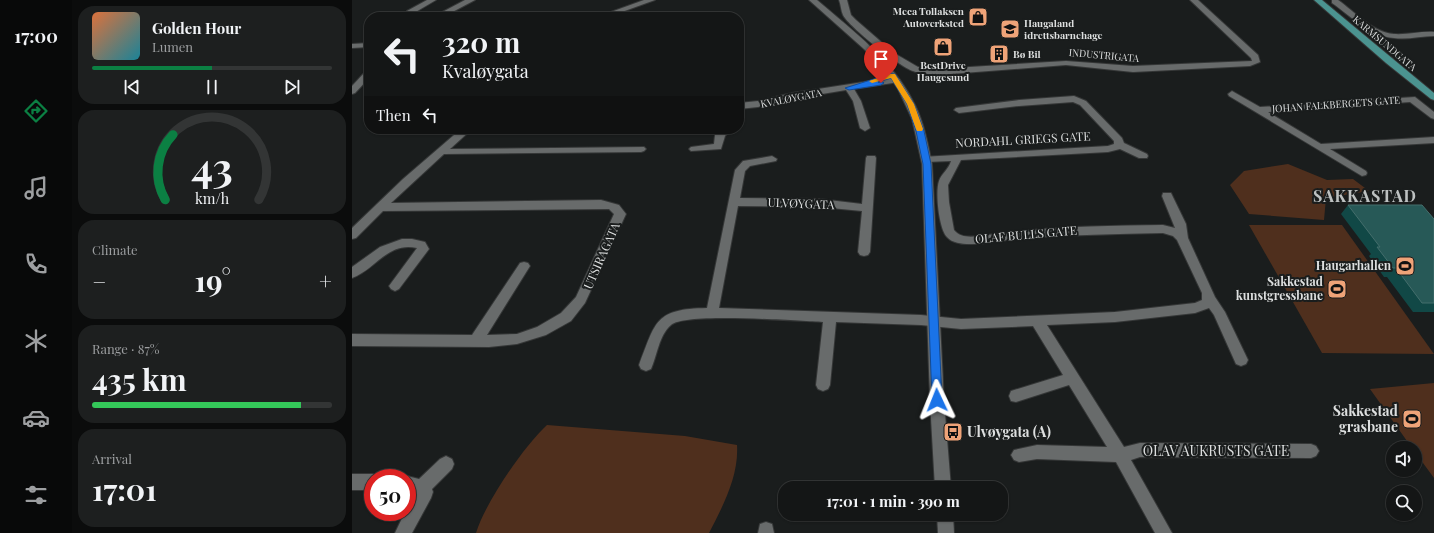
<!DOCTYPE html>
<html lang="en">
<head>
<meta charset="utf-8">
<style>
	body { margin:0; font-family:"Playfair Display",serif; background:#1d1f1f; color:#f1f3f6; height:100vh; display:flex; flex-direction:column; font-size:15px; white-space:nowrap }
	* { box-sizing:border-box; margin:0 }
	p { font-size:13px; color:#9d9fa1 }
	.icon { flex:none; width:22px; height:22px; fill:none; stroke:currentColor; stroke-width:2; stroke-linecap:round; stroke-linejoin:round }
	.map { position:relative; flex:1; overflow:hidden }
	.sheet { display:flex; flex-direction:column; gap:6px; padding:6px; background:#0b0c0c; width:280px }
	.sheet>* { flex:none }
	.banner { position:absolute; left:12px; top:12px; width:380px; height:122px; border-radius:16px; box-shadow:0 1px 3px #0004,0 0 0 1px #333535; background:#141616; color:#f1f3f6; overflow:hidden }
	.buttons { position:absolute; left:1034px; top:441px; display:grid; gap:8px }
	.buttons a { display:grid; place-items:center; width:36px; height:36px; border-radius:50%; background:#141616; box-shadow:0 1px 3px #0004,0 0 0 1px #333535; font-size:20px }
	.speed { position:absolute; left:12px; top:469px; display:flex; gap:8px; font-size:20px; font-weight:700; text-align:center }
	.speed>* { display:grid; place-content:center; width:52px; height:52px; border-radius:50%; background:#141616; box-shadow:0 1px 3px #0004,0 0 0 1px #333535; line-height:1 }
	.speed .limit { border:6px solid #d22; background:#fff; color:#111 }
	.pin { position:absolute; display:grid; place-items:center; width:34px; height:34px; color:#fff; margin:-41px -17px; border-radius:50% 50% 50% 0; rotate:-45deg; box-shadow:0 0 4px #0007 }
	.pin .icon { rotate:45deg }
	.me { position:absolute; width:44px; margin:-22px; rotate:358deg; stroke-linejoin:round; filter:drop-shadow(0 0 3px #0008) }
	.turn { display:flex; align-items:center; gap:14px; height:84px; padding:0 12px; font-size:18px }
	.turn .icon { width:52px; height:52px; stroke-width:2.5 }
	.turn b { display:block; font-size:28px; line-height:34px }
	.then { display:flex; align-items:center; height:38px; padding:0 12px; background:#0003; gap:8px; font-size:15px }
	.big { font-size:30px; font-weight:700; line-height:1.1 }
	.sheet .widget { flex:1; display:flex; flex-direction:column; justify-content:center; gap:6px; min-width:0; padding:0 14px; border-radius:16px; background:#1d1f1f }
	.sheet .dial { align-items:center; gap:0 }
	.dial svg { height:104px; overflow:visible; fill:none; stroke:#333535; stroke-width:7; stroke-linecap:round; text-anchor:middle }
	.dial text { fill:#f1f3f6; stroke:none }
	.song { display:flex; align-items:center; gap:12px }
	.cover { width:48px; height:48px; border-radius:6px; background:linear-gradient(135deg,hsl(20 70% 55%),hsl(190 70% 35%)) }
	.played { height:4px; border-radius:2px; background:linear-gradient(90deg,#0b8043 50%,#333535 50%) }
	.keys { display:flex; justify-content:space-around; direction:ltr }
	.heat { display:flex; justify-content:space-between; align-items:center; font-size:22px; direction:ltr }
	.charge { height:6px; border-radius:3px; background:linear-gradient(90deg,#34c759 87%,#333535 0) }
	.trip { position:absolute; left:426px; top:481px; width:230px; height:40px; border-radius:16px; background:#141616; box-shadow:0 1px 3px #0004,0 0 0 1px #333535; font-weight:700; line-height:40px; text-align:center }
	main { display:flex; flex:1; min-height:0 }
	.menu { display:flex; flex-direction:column; width:72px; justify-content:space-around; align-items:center; background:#080909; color:#9d9fa1 }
	.menu .icon { width:28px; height:28px }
	.menu .on { color:#0b8043 }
	.menu b { font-size:18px; color:#f1f3f6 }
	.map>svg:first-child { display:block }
	.green { fill:#4f2f1d }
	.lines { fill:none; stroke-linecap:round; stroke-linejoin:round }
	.minor-casing { stroke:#353737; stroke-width:2 }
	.tertiary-casing { stroke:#353737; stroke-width:2 }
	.secondary-casing { stroke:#353737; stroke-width:2 }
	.trunk-casing { stroke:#353737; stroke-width:2 }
	.minor { fill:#686b6b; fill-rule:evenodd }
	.tertiary { fill:#686b6b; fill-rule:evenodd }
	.secondary { fill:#686b6b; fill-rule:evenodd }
	.trunk { fill:#4b9390; fill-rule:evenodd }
	.wall { fill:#114846 }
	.building { fill:#275957; stroke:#446e6c }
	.route { fill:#1a73e8; stroke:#114b97 }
	.slow { fill:#f59e0b }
	.labels { text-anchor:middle; stroke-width:4; stroke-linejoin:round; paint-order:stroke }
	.far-poi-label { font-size:10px; font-weight:bold; fill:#dddfdf; stroke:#1a1d1d; text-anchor:start }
	.far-street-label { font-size:10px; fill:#dddfdf; stroke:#1a1d1d }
	.street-label { font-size:12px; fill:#dddfdf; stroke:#1a1d1d }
	.poi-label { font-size:12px; font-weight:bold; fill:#dddfdf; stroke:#1a1d1d; text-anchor:end }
	.near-poi-label { font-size:14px; font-weight:bold; fill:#dddfdf; stroke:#1a1d1d; text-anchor:end }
	.near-street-label { font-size:14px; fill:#dddfdf; stroke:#1a1d1d }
	.district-label { font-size:16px; font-weight:bold; letter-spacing:1px; fill:#bdc1c1; stroke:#1a1d1d }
</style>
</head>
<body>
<main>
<nav class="menu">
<b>17:00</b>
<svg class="icon on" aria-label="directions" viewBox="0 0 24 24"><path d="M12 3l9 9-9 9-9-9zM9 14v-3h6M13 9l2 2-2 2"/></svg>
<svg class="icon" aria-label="music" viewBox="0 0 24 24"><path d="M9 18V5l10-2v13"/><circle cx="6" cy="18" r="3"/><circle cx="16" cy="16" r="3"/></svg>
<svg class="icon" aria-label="phone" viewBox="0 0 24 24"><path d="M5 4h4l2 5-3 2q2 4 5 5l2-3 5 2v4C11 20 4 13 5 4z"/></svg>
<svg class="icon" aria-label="climate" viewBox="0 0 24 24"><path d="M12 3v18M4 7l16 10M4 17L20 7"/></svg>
<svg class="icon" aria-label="car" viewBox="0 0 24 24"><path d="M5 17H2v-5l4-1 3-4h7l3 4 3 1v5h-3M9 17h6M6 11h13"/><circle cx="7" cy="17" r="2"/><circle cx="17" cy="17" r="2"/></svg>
<svg class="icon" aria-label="filters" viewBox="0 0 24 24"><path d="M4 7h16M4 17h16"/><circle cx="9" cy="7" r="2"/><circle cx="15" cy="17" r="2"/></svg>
</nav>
<section class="sheet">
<div class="widget">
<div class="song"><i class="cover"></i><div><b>Golden Hour</b><p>Lumen</p></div></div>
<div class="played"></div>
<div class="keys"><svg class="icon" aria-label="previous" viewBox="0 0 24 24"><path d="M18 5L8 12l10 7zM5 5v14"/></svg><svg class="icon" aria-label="pause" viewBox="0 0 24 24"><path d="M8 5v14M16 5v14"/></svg><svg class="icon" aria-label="next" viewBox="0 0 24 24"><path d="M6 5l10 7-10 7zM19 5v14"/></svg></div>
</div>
<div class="widget dial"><svg viewBox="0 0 100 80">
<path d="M14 69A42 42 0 1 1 86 69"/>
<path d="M14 69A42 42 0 0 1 20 19" stroke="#0b8043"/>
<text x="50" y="56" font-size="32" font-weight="700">43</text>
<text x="50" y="72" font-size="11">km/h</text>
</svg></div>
<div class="widget"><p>Climate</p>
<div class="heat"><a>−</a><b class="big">19°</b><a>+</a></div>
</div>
<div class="widget"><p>Range · 87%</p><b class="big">435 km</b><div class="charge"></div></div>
<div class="widget"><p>Arrival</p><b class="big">17:01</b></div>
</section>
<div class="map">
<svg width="1082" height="533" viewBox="0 0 1082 533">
	<rect width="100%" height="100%" fill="#1a1d1d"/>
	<g class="green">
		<polygon points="936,164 975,180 1001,179 1017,191 974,198 972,220 897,214 878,185 892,171"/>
		<polygon points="897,225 990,225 1082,354 970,353"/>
		<polygon points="1082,383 1082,478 1063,452 1063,448 1060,448 1018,389"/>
		<path d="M195,425L333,436L385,445C387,476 371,506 357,533H124C133,503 172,446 195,425Z"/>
	</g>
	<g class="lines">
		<defs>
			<g id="minor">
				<polygon points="75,0 84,0 62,13 56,13 55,11"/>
				<polygon points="113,0 123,0 91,17 81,17"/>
				<path d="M980,0H986C1003,12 1020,32 1042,34C1055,35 1069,31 1082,32V36C1069,36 1055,40 1042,38C1017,36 999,16 980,3Z"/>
				<polygon points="17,43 17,47 0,48 0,44"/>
				<polygon points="17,70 17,78 3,93 0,94 0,86 14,71"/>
				<polygon points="544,77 548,80 547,82 502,89 509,101 518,128 513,131 508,128 501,101 494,90 440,99 406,107 387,109 387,103 406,101 440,93"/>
				<polygon points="880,91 908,107 1063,97 1082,112 1082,119 1079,118 1058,102 916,112 969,144 1082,137 1082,143 978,149 1014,171 1015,173 1014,175 1010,176 877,96 876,94"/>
				<path d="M722,96L734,101L770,138L772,143L795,154L796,156L795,158H787L768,149L756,152L609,160L596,185L597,202L602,230C610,240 625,236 636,235C694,226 753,226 811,225L823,228L810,196L811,193H819L834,224L836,238L863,297L873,312L896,360L894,364L889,366L884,364L862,315L857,308L843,313L763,322L695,325L772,447L788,443L959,444L964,446L967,451L964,456L959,458L788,457L779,460L820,533H803L764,462L685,459L667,462L662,460L659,455L662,450L685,445L755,447L717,385L664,402L659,401L657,396L659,391L711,375L681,326L609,329L569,325L484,322L478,385L476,389L471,391L466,389L464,385L471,322C446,321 333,312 319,325C307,335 305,356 299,369L294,371L289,369L287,365C304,321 303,309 355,308L383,170L391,161L420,156L425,159L424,161L398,166L393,171L388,198L468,199L510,204L514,158L515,156H523L524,158L518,252L516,255L512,256L508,255L506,252L510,211L468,207L386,206L367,308L569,315L609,319L763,312L843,303L850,300V293L825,240L821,236L811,233C765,234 718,235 672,238C653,239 636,245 617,244C610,244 600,243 595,237C587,229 583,192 587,181C589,174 597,169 599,161L574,162L569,159L570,157L756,146L762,144V141L728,105L721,102L667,106L607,113L602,110L604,108L667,100Z"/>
				<polygon points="109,129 120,129 98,149 292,147 294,149 292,151 289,152 92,154 39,203 249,200 267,205 274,214 233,303 219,321 194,335 165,344 137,347 0,346 0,334 120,335 168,263 172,262 176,263 178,266 135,335 165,334 185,327 209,313 224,297 262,214 257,209 31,211 4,238 0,239 0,228 51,179"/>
				<polygon points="369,129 379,129 373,136 369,149 339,151 337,149 339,147 362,144 363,135"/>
				<path d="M50,239H60L73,242L77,249L47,289L43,291L39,289L37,286L65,248C36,241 23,270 0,278V267L28,247Z"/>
				<polygon points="94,456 100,459 102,464 100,469 80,489 81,492 79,498 60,533 43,533 53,512 55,512 55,509 63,494 55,492 55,478 50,478 55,476 67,479 88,459"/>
				<polygon points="0,474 21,474 27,478 21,478 21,490 0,490"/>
				<polygon points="414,522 420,524 422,533 406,533 408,524"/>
			</g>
			<g id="tertiary">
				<polygon points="292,0 303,0 256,17 245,17"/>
				<path d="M487,0H495L499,15L504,20L542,53L566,67L585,69L714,61L781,66L900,61L899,58L838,0H846L906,55L908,62L898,66L781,72L714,65L585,75C577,74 568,74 561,71C547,66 497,27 491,15C489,11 489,5 487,0Z"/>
			</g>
			<g id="secondary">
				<path d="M457,0H465C501,31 542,61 563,105C572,123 576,144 580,164L592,401L599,488H583L578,401L570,164L560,119L546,89L537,76L512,49Z"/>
				<polygon points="585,514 601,514 602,533 586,533"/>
			</g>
			<polygon id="trunk" points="962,0 970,0 1082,93 1082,100 1079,99 1034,63"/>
		</defs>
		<use href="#minor" class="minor-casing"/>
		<use href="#tertiary" class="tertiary-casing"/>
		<use href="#secondary" class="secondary-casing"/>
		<use href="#trunk" class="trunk-casing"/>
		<use href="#minor" class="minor"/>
		<use href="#tertiary" class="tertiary"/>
		<use href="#secondary" class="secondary"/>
		<use href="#trunk" class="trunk"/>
	</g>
	<polygon class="wall" points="996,205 1082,219 1082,312 1061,312 1035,277 1032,277 1017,256 1019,254 989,214"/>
	<polygon class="building" points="996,205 1070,205 1082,219 1082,303 1070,303 1044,268 1041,268 1025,247 1028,247"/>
	<polygon class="route" points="538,74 543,74 562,104 572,131 579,164 590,400 589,404 585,405 581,404 580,400 571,164 564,131 555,104 539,78 526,82 531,82 532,83 529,85 497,90 493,88"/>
	<polygon class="slow" points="538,74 543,74 562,104 571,129 570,131 565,131 564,129 555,104 539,78 520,83 517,81"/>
	<defs>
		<symbol id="shop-square" viewBox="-11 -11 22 22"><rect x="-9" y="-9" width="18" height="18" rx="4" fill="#efa378" stroke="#1a1d1d"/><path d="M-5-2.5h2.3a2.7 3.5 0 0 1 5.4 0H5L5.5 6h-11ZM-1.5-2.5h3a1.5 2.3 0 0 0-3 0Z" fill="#111"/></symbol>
		<symbol id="school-square" viewBox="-11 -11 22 22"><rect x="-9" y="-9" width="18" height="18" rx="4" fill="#efa378" stroke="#1a1d1d"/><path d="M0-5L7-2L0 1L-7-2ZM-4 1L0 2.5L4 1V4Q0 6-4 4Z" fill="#111"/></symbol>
		<symbol id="building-square" viewBox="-11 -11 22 22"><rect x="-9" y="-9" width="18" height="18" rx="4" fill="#efa378" stroke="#1a1d1d"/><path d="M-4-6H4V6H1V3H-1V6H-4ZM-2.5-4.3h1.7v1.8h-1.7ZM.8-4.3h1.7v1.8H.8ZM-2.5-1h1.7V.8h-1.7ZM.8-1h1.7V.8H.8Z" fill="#111"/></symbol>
		<symbol id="stadium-square" viewBox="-11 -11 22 22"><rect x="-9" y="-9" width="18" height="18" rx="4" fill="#efa378" stroke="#1a1d1d"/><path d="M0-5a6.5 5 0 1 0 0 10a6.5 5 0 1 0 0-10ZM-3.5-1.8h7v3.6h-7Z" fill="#111"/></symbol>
		<symbol id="bus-square" viewBox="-11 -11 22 22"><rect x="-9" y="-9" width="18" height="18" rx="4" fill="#efa378" stroke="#1a1d1d"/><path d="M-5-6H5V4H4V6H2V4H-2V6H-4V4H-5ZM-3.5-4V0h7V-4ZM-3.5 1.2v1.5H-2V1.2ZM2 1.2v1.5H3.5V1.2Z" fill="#111"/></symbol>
	</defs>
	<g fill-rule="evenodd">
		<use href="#shop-square" x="615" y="6" width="22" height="22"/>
		<use href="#school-square" x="647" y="18" width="22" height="22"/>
		<use href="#shop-square" x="580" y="36" width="22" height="22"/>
		<use href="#building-square" x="636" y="43" width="22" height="22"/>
		<use href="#stadium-square" x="1042" y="255" width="22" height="22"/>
		<use href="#stadium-square" x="974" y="278" width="22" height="22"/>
		<use href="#stadium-square" x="1049" y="408" width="22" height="22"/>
		<use href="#bus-square" x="590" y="421" width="22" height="22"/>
	</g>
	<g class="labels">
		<g class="far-poi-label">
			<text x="612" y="15" text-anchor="end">Meca Tollaksen<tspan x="612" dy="12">Autoverksted</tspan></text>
			<text x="672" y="27">Haugaland<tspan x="672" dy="12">idrettsbarnehage</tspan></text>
			<text x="661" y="58">Bø Bil</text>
			<text x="591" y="69" text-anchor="middle">BestDrive<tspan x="591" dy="12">Haugesund</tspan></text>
		</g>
		<g class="far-street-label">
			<text transform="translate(1033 43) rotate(40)" y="4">KARMSUNDGATA</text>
			<text transform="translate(752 55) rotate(5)" y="4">INDUSTRIGATA</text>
			<text transform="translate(439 98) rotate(-11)" y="4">KVALØYGATA</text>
			<text transform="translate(984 104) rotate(-4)" y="4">JOHAN FALKBERGETS GATE</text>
		</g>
		<g class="street-label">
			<text transform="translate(671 140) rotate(-3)" y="4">NORDAHL GRIEGS GATE</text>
			<text transform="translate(449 204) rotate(2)" y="4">ULVØYGATA</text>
			<text transform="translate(674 235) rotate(-5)" y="4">OLAF BULLS GATE</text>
			<text transform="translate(250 256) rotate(-66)" y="4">UTSIRAGATA</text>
		</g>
		<g class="poi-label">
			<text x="1039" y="270">Haugarhallen</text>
			<text x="971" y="286">Sakkestad<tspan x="971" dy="14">kunstgressbane</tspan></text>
		</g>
		<g class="near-poi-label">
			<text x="1046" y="416">Sakkestad<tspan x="1046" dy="16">grasbane</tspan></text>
			<text x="615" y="437" text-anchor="start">Ulvøygata (A)</text>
		</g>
		<g class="near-street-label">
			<text x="864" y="456">OLAV AUKRUSTS GATE</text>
		</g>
		<g class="district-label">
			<text x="1013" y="202">SAKKASTAD</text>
		</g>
	</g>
</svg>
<div class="buttons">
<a><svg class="icon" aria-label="sound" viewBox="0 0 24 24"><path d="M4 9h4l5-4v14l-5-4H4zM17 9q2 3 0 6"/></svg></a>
<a><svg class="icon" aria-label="search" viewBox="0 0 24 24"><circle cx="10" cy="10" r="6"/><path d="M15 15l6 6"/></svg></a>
</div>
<div class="speed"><div class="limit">50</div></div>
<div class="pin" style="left:529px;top:83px;background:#d93025"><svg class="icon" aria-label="arrive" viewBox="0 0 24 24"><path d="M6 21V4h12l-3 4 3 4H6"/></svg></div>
<svg class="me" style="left:585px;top:400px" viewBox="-20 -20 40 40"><path d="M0-17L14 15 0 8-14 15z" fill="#1a73e8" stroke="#fff" stroke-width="4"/></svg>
<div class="trip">17:01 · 1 min · 390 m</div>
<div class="banner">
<div class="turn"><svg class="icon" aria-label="left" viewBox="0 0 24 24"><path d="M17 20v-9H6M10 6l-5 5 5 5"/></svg><div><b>320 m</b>Kvaløygata</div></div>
<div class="then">Then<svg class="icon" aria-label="left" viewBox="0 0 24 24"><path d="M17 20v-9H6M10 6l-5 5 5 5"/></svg></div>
</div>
</div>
</main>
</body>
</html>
